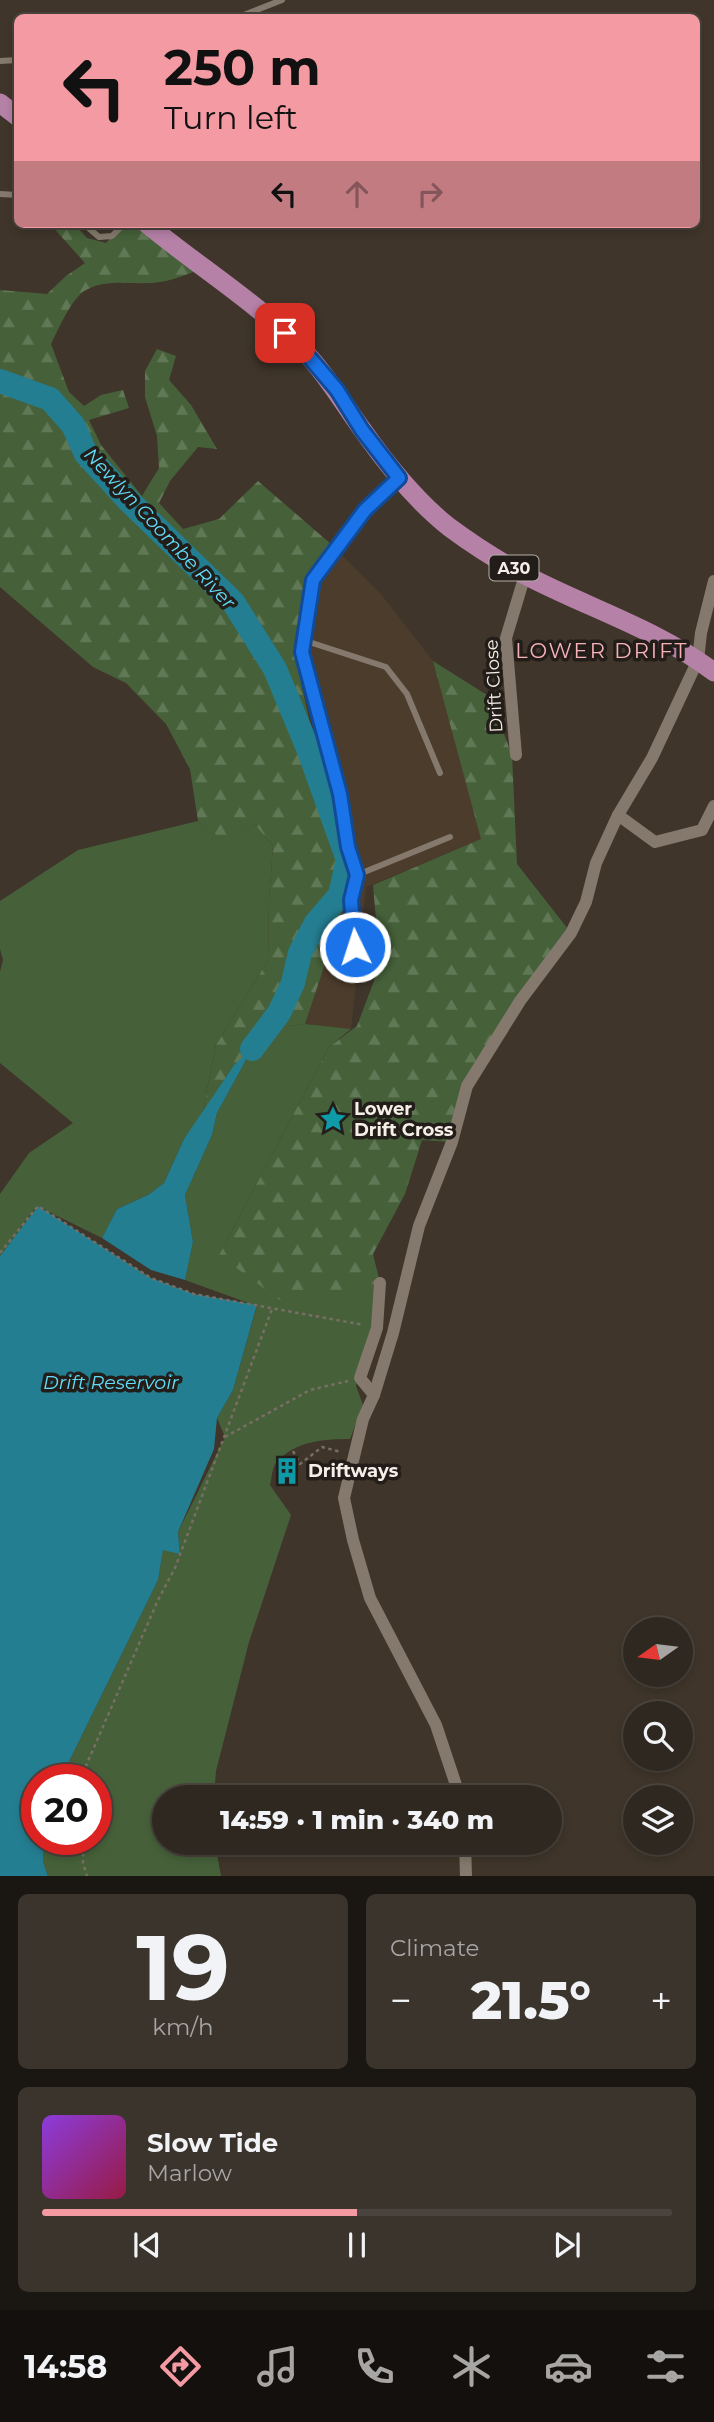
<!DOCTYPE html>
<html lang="en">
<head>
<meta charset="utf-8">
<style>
	body { margin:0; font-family:Montserrat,sans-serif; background:#3b342d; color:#f1f3f6; height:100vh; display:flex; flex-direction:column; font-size:26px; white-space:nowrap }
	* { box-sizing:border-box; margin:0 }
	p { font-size:23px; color:#a7a6a5 }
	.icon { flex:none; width:38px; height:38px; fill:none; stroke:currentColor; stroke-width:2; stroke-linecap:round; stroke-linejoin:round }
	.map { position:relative; height:1876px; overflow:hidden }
	.drawer { display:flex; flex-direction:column; gap:18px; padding:18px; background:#1a1612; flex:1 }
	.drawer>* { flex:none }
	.guide { position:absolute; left:14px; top:14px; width:686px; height:214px; border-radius:10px; box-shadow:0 4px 10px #0003,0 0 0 2px #4a443e; background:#f49aa3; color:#111; overflow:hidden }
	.needle { width:46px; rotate:256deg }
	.buttons { position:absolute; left:623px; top:1617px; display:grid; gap:14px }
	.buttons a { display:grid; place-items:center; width:70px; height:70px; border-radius:50%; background:#2f2820; box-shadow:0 4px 10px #0003,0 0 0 2px #4a443e; font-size:35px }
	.speed { position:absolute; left:21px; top:1764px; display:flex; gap:14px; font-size:35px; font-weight:700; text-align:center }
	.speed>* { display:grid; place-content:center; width:91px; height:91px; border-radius:50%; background:#2f2820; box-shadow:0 4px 10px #0003,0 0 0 2px #4a443e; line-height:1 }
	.speed .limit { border:10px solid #d22; background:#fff; color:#111 }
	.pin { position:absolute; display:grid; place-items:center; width:60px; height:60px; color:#fff; margin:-30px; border-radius:14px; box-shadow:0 4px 10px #0006 }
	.me { position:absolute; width:77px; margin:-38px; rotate:356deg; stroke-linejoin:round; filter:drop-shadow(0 0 5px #0008) }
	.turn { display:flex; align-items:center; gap:24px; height:147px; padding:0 35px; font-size:32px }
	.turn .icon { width:91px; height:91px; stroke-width:2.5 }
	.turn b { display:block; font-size:49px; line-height:60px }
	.lanes { display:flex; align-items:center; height:66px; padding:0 35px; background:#0003; justify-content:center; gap:35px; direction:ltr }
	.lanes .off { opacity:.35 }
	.big { font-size:52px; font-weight:800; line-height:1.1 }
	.drawer .card { flex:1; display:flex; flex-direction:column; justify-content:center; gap:10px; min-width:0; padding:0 24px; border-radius:10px; background:#3b342d }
	.drawer .dial { align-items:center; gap:0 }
	.dial b { font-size:91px; line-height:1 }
	.song { display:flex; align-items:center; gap:21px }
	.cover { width:84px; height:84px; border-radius:10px; background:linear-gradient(135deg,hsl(270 70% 55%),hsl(340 70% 35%)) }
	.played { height:7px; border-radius:4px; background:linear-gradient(90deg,#f49aa3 50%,#4a443e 50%) }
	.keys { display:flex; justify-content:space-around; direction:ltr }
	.heat { display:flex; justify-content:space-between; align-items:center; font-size:38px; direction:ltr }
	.drawer .tiles { flex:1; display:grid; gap:18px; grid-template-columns:1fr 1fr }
	.card:last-child { grid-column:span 2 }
	.trip { position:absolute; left:152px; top:1785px; width:410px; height:70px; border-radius:35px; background:#2f2820; box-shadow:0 4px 10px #0003,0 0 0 2px #4a443e; font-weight:800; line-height:70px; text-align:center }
	.tabs { display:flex; height:112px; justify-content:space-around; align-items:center; background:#13100d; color:#a7a6a5 }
	.tabs .icon { width:49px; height:49px }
	.tabs .active { color:#f49aa3 }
	.tabs b { font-size:32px; color:#f1f3f6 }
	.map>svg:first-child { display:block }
	.built { fill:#4b3c2b }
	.grass { fill:#46613a }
	.forest { fill:url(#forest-firs) }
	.water { fill:#247e91 }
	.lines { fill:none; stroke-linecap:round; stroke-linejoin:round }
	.river { stroke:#247e91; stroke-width:24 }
	.building { fill:url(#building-cross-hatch) }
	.path { stroke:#776e64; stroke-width:2.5; stroke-dasharray:3.5 3.5; stroke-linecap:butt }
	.lane { stroke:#84796c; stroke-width:6 }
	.street { stroke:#84796c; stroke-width:12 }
	.primary { stroke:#b581a7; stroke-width:19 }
	.route-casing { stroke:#114b97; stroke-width:18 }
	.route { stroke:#1a73e8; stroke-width:12 }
	.labels { text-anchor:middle; stroke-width:7; stroke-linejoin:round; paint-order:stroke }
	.shield { fill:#221d18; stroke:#b6b0aa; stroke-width:2 }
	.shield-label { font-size:16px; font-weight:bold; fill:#f6efe8 }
	.street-label { font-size:18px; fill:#f6efe8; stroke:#221d18 }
	.poi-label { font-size:18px; font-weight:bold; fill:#f6efe8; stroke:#221d18; text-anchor:start }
	.water-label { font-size:19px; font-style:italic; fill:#61ddf9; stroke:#221d18 }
	.quarter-label { font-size:21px; letter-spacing:2px; fill:#f7b2b8; stroke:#221d18 }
</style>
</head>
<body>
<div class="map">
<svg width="714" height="1876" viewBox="0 0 714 1876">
	<defs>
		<pattern id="forest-firs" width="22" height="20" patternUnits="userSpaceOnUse" patternTransform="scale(1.75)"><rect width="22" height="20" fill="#46613a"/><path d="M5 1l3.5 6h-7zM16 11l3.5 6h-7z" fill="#617856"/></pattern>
		<pattern id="building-cross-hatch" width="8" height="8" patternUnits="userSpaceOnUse" patternTransform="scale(1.75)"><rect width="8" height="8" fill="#bcafa2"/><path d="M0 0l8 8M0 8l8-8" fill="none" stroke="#a0958b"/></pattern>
	</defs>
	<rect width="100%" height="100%" fill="#3f352a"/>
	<polygon class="built" points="332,545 381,594 433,661 482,839 366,887 351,1030 305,1024 348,895 348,858 296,660 311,578"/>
	<g class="grass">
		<polygon points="198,821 223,839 255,825 273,846 269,901 268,960 216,1045 202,1115 184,1139 164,1183 148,1195 117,1209 102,1238 37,1206 0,1256 0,1194 29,1153 73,1123 0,1063 0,972 3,960 0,949 0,901 78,850"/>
		<path d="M305,1024L351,1029L329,1047L219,1255L380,1283L377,1328L356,1386L363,1405L350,1439C324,1439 294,1441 276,1463C272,1468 272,1478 270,1485L291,1515L249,1642L216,1771L214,1797H164V1843H215L221,1876H48L43,1862V1839H96V1780H60L158,1580L163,1549L180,1553L178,1532L225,1437L217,1418L233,1390L257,1306L185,1280L193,1242L185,1195L212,1135L217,1113L252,1049L270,1028Z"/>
	</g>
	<g class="forest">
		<path d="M50,224H74L87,238L106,243L124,224H147L203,268C186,275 169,282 151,283C129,284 106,279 86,290C72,297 58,330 51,344L69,392L84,406L101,395L123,390L129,408L89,420L101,445L142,496L159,468L157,436L145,397V371L157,349L176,356L169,380L191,405L217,449L198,447L170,481L159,503L183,529L219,519L258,481L332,545L311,579L296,660L348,895L305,1024L270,1028L202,1115L216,1045L268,960L269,901L273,846L255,825L223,840L198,821L190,769L166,724L126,683L93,667L0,587V290L47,294L66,276L85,263Z"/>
		<polygon points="433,661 490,697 512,755 517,864 571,933 467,1086 452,1142 422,1140 405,1194 373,1254 380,1283 281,1301 219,1255 329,1047 357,1026 380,965 373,885 481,839"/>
	</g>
	<g class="water">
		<polygon points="252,1049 217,1113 212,1135 185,1195 193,1242 185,1280 151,1270 102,1238 117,1209 148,1195 164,1183 184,1139 235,1064"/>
		<polygon points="38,1206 151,1278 194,1294 257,1305 233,1390 217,1418 214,1449 178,1532 180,1554 163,1550 158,1580 60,1780 37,1780 37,1839 43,1839 43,1862 48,1876 0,1876 0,1256"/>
	</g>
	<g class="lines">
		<polyline class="river" points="0,381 50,399 73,425 86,454 129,501 233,602 275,669 309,751 348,860 340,895 316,923 300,953 293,983 279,1013 252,1049"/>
	</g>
	<polygon class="building" points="281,1463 296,1467 291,1485 276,1480"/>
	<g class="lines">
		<g class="path">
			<polyline points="0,1253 38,1206 151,1278 194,1294 364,1325"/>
			<polyline points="225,1437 310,1390 348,1381"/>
			<polyline points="293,1451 300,1464 322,1447 341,1452"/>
			<polyline points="82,1780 82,1775 158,1600 175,1568 272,1309"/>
			<polyline points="83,1839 83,1863 87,1876"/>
			<polyline points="510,1843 513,1845"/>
		</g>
		<g class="lane">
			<polyline points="236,18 282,0"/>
			<polyline points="0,61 18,60"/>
			<polyline points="0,194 18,195"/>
			<polyline points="84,224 99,237 112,236 124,224"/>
			<polyline points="303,640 386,667 407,694 440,773"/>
			<polyline points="357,875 450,837"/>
			<polyline points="348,963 355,947 351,900 357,875 348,847 340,794 302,652 313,580 365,511 396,480"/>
		</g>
		<g class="street">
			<polyline points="516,755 506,638 525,575"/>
			<polyline points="618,815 655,842 702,830 714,806"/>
			<polyline points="374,1395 360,1378 377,1328 380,1283"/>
			<polyline points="460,1797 436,1725 370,1598 353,1540 344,1498 363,1419 374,1395 393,1333 419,1226 452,1142 467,1086 520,1001 571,933 586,902 596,863 618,815 652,758 698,660 701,633 714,581"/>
			<polyline points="465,1843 466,1876"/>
		</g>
		<g class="primary">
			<polyline points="0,103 18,117"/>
			<path d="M147,224C199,267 258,303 304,351C328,376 344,405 364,432C388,466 416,501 449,527C472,544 500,562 525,575C588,608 657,629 714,672"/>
		</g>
	</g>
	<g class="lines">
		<defs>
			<polyline id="route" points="285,333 304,351 337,390 362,430 399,478 365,510 313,580 302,652 340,794 348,847 357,875 351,900 355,947"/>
		</defs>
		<use href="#route" class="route-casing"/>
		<use href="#route" class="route"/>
	</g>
	<defs>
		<symbol id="sight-bare" viewBox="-9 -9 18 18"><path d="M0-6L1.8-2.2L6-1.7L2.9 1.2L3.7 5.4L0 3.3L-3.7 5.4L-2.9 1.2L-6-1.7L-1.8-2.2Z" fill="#0f9aa8" stroke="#221d18" stroke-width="2.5" paint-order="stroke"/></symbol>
		<symbol id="building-bare" viewBox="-9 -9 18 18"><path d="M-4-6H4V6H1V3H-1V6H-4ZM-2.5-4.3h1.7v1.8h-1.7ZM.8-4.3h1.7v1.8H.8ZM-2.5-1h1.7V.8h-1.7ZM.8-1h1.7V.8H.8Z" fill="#0f9aa8" stroke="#221d18" stroke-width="2.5" paint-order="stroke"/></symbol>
	</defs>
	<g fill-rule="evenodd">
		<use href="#sight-bare" x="314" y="1100" width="38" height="38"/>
		<use href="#building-bare" x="268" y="1452" width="38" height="38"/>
	</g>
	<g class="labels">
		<rect class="shield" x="489.5" y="555.5" width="49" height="25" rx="5"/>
		<g class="shield-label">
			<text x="514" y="574">A30</text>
		</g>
		<g class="street-label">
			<text transform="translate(494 686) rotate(-93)" y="6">Drift Close</text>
		</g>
		<g class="poi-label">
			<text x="354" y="1115">Lower<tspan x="354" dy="21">Drift Cross</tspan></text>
			<text x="308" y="1477">Driftways</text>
		</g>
		<g class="water-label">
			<text transform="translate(160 528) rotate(47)" y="7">Newlyn Coombe River</text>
			<text x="111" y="1389">Drift Reservoir</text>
		</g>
		<g class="quarter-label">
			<text x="602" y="658">LOWER DRIFT</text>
		</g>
	</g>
</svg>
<div class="buttons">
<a><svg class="needle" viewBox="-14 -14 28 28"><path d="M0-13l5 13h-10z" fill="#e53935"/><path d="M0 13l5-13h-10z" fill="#a7a6a5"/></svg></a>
<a><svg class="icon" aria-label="search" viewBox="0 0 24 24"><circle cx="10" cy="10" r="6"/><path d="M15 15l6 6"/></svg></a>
<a><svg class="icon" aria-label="layers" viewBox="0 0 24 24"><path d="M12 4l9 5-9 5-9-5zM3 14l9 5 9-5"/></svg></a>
</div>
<div class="speed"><div class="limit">20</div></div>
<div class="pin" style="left:285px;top:333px;background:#d93025"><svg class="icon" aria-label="arrive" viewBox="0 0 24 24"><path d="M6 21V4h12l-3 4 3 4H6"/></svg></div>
<svg class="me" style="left:355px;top:947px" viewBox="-20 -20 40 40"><circle r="17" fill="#1a73e8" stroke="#fff" stroke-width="3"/><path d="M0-11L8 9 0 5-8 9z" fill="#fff"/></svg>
<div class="trip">14:59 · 1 min · 340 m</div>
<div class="guide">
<div class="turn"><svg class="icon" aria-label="left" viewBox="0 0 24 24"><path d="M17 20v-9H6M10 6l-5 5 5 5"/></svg><div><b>250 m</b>Turn left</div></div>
<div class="lanes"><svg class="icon" aria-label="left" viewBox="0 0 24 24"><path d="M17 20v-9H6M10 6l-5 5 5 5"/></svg><svg class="icon off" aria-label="ahead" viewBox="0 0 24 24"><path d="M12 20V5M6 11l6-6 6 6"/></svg><svg class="icon off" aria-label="right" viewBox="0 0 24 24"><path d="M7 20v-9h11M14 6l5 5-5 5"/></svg></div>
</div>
</div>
<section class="drawer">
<div class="tiles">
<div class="card dial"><b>19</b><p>km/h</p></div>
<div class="card"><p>Climate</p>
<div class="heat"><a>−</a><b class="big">21.5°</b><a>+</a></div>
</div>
<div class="card">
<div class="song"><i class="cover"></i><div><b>Slow Tide</b><p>Marlow</p></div></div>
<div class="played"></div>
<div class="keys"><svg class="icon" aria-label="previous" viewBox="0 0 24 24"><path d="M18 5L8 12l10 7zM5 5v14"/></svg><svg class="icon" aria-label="pause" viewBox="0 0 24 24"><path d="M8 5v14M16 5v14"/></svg><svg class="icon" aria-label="next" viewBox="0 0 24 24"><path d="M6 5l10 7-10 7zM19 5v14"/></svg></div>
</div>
</div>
</section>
<nav class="tabs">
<b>14:58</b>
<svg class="icon active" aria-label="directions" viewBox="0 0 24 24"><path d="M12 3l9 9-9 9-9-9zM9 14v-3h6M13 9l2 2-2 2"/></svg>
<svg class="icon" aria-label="music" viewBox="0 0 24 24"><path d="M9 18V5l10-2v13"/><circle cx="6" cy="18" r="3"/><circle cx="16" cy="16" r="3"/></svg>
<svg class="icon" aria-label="phone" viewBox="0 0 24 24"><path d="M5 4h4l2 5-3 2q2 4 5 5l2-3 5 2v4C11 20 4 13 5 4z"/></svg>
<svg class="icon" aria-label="climate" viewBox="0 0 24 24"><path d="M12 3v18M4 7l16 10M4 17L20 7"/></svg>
<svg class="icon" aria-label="car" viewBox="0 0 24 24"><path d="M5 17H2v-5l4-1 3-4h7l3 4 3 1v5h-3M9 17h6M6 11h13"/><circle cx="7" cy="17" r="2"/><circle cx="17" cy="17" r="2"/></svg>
<svg class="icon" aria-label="filters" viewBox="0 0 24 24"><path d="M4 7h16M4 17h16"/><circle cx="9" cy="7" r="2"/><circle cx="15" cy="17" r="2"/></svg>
</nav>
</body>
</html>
